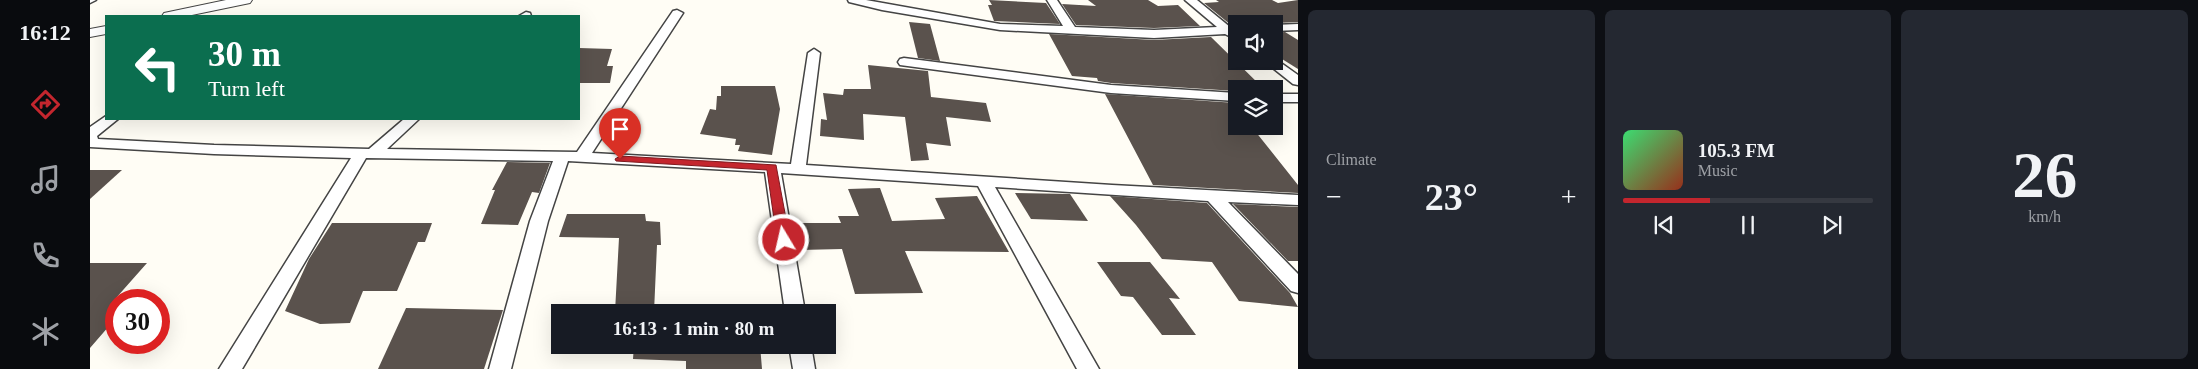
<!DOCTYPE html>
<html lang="en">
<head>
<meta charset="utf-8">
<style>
	body { margin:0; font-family:Georgia,serif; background:#242831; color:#f1f3f6; height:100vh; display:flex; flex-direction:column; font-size:19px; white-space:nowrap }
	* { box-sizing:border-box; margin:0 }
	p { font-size:16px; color:#9ea1a6 }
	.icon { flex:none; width:28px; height:28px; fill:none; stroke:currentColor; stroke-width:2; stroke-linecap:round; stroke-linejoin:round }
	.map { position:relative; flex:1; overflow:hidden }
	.drawer { display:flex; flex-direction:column; gap:10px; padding:10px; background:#0d0f14; width:900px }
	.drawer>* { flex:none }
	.hud { position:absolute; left:15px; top:15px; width:475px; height:105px; border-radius:0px; box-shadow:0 5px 20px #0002; background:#0b6e4f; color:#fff; overflow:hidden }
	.fabs { position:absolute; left:1138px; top:15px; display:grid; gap:10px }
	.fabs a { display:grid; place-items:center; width:55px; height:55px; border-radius:0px; background:#171b24; box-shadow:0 5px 20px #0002; font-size:25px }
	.speed { position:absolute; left:15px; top:289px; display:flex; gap:10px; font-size:25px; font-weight:700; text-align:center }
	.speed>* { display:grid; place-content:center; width:65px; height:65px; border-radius:50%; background:#171b24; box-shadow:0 5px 20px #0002; line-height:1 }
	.speed .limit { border:8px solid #d22; background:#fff; color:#111 }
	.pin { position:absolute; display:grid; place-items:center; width:42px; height:42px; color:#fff; margin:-51px -21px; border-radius:50% 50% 50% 0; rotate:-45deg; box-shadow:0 0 5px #0007 }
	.pin .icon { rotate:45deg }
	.me { position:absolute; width:55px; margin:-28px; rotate:351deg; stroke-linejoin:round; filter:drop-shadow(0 0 4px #0008) }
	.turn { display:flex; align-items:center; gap:18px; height:105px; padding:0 20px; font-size:22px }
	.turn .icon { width:65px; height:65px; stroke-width:2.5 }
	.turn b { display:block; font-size:35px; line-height:42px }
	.big { font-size:38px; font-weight:700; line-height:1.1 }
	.drawer .tile { flex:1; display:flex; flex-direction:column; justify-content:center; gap:8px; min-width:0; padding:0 18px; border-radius:8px; background:#242831 }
	.drawer .dial { align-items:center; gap:0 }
	.dial b { font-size:65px; line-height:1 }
	.song { display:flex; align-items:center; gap:15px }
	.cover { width:60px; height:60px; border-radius:8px; background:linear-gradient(135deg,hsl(140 70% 55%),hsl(10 70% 35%)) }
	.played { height:5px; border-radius:2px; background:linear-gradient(90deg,#c4262e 35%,#363941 35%) }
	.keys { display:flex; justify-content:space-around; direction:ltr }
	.heat { display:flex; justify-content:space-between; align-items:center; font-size:28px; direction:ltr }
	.drawer .tiles { flex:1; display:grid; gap:10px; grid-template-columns:repeat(3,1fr) }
	.trip { position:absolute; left:461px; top:304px; width:285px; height:50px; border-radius:0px; background:#171b24; box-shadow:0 5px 20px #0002; font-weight:700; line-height:50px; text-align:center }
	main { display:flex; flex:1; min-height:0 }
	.menu { display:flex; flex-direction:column; width:90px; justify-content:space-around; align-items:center; background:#090b0e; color:#9ea1a6 }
	.menu .icon { width:35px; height:35px }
	.menu .selected { color:#c4262e }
	.menu b { font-size:22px; color:#f1f3f6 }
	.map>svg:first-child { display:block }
	.building { fill:#5a524d }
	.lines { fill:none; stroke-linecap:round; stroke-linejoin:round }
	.minor-casing { stroke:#444; stroke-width:3 }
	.tertiary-casing { stroke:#444; stroke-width:2 }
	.minor { fill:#fff; fill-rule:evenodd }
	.tertiary { fill:#fff; fill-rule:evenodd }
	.route { fill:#c4262e; stroke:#7f191e }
</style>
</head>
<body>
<main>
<nav class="menu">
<b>16:12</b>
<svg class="icon selected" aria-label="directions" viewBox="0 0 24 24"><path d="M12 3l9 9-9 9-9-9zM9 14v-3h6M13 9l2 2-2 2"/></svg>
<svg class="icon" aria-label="music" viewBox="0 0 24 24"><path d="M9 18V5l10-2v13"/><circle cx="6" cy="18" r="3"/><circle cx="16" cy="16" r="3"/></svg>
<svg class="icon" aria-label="phone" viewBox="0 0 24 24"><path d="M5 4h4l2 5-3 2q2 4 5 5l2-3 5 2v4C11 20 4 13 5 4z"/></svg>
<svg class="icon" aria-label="climate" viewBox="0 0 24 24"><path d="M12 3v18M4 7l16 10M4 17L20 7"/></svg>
</nav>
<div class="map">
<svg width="1208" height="369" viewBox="0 0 1208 369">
	<rect width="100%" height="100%" fill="#fffdf5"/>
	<g class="building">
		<polygon points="899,0 956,3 970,24 904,21 898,5 902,5"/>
		<polygon points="998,0 1058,0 1068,6 1088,5 1110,26 1064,28 986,25 972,4 1006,6"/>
		<polygon points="1126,0 1182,0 1188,3 1208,0 1208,22 1141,25 1114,3 1129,2"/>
		<polygon points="819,22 840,24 850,61 828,58"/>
		<polygon points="1195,32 1208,40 1208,69 1184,54 1184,33"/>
		<polygon points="959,34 1064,40 1121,37 1174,89 1146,89 1146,91 1021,83 1008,81 1007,78 982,76"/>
		<polygon points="489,48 522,49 517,66 523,66 520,83 489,83"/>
		<polygon points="778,65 838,71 841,97 896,103 901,122 856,117 861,146 836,143 839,160 821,161 815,117 773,114 774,140 730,136 731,119 737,120 733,93 753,95 754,89 781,89"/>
		<polygon points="631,86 685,86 690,109 682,155 648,151 650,145 645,145 646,139 610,134 620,109 626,110 627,96 631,96"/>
		<polygon points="1015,94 1146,103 1146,126 1161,126 1208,185 1208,193 1063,185"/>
		<polygon points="417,162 460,163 449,193 442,192 428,225 391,224 405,190 402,190"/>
		<polygon points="0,170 32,170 0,199"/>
		<polygon points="790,188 802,221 855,219 845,198 887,196 919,252 815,251 833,293 765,294 752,249 710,250 703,223 751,223 748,216 769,216 758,189"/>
		<polygon points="925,193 980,194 998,221 941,219"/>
		<polygon points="1020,196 1117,203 1200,293 1208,307 1149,301 1122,262 1072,259 1046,225"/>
		<polygon points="1143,204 1208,207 1208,261 1198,261"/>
		<polygon points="477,214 555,214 556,221 570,222 571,245 567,245 564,312 525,312 529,238 469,237"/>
		<polygon points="242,223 342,223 335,242 328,242 307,291 273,291 260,323 230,324 195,311 219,259"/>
		<polygon points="1007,262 1060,262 1090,299 1079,298 1106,335 1072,335 1043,297 1031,296"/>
		<polygon points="0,263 57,263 26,298 26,318 0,348"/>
		<polygon points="316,308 413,310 394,369 288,369"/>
		<polygon points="544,345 670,345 672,369 596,369 596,361 543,359"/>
	</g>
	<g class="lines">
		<defs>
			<g id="minor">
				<polygon points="0,0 6,0 0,3"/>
				<polygon points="758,0 776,0 910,24 973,26 957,0 967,0 985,27 1064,30 1127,27 1095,0 1107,0 1140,27 1146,27 1146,34 1141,37 1135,34 1064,38 910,30 792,10 759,2"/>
				<polygon points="587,10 593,13 502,153 701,164 718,53 724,49 730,53 716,165 1022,185 1208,195 1208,205 1138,202 1208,274 1208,293 1201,291 1118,201 905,187 1009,369 987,369 888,186 691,173 715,312 695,312 675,172 478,161 458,221 421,369 399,369 440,221 463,161 276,158 152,369 129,369 261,158 124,154 0,147 0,127 16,116 16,119 28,119 7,136 8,139 124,145 279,149 314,119 329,119 297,149 487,152 583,11"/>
				<polygon points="436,12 440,13 441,16 429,16"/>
				<polygon points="1208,24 1208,30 1184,31 1184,25"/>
				<polygon points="814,58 1021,85 1146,93 1146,101 1021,93 810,65 808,62 810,59"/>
				<polygon points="1184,58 1208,75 1208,85 1203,84 1174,61 1184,61"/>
				<rect x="1184" y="94" width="24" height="8"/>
				<polygon points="699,345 721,345 725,369 703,369"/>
			</g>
			<g id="tertiary">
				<polygon points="136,0 162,0 160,3 97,16 72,16 74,13"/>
				<polygon points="16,26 16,34 0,37 0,29"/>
			</g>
		</defs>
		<use href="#minor" class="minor-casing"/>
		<use href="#tertiary" class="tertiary-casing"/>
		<use href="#minor" class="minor"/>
		<use href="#tertiary" class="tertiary"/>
	</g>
	<polygon class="route" points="530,156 686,165 700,240 694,244 687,240 677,170 526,161 525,159"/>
</svg>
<div class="fabs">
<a><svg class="icon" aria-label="sound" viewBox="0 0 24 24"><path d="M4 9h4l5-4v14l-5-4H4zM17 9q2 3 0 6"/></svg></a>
<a><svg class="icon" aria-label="layers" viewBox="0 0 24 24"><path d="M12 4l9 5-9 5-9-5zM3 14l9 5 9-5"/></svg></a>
</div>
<div class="speed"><div class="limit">30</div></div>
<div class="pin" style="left:530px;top:159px;background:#d93025"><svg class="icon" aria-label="arrive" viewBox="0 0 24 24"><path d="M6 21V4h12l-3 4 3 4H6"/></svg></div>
<svg class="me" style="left:694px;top:240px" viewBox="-20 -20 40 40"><circle r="17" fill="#c4262e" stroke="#fff" stroke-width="3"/><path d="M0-11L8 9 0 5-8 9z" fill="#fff"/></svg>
<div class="trip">16:13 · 1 min · 80 m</div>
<div class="hud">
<div class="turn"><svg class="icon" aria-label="left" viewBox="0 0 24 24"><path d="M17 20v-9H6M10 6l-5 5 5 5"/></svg><div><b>30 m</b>Turn left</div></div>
</div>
</div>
<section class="drawer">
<div class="tiles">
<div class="tile"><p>Climate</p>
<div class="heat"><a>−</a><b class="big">23°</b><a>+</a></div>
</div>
<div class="tile">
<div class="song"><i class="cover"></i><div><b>105.3 FM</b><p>Music</p></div></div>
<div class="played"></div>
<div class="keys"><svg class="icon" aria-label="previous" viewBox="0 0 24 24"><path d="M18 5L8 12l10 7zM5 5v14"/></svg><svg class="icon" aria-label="pause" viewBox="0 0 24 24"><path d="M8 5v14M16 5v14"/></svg><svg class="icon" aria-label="next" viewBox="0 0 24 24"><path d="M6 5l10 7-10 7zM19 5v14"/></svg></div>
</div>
<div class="tile dial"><b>26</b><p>km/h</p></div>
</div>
</section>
</main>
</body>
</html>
